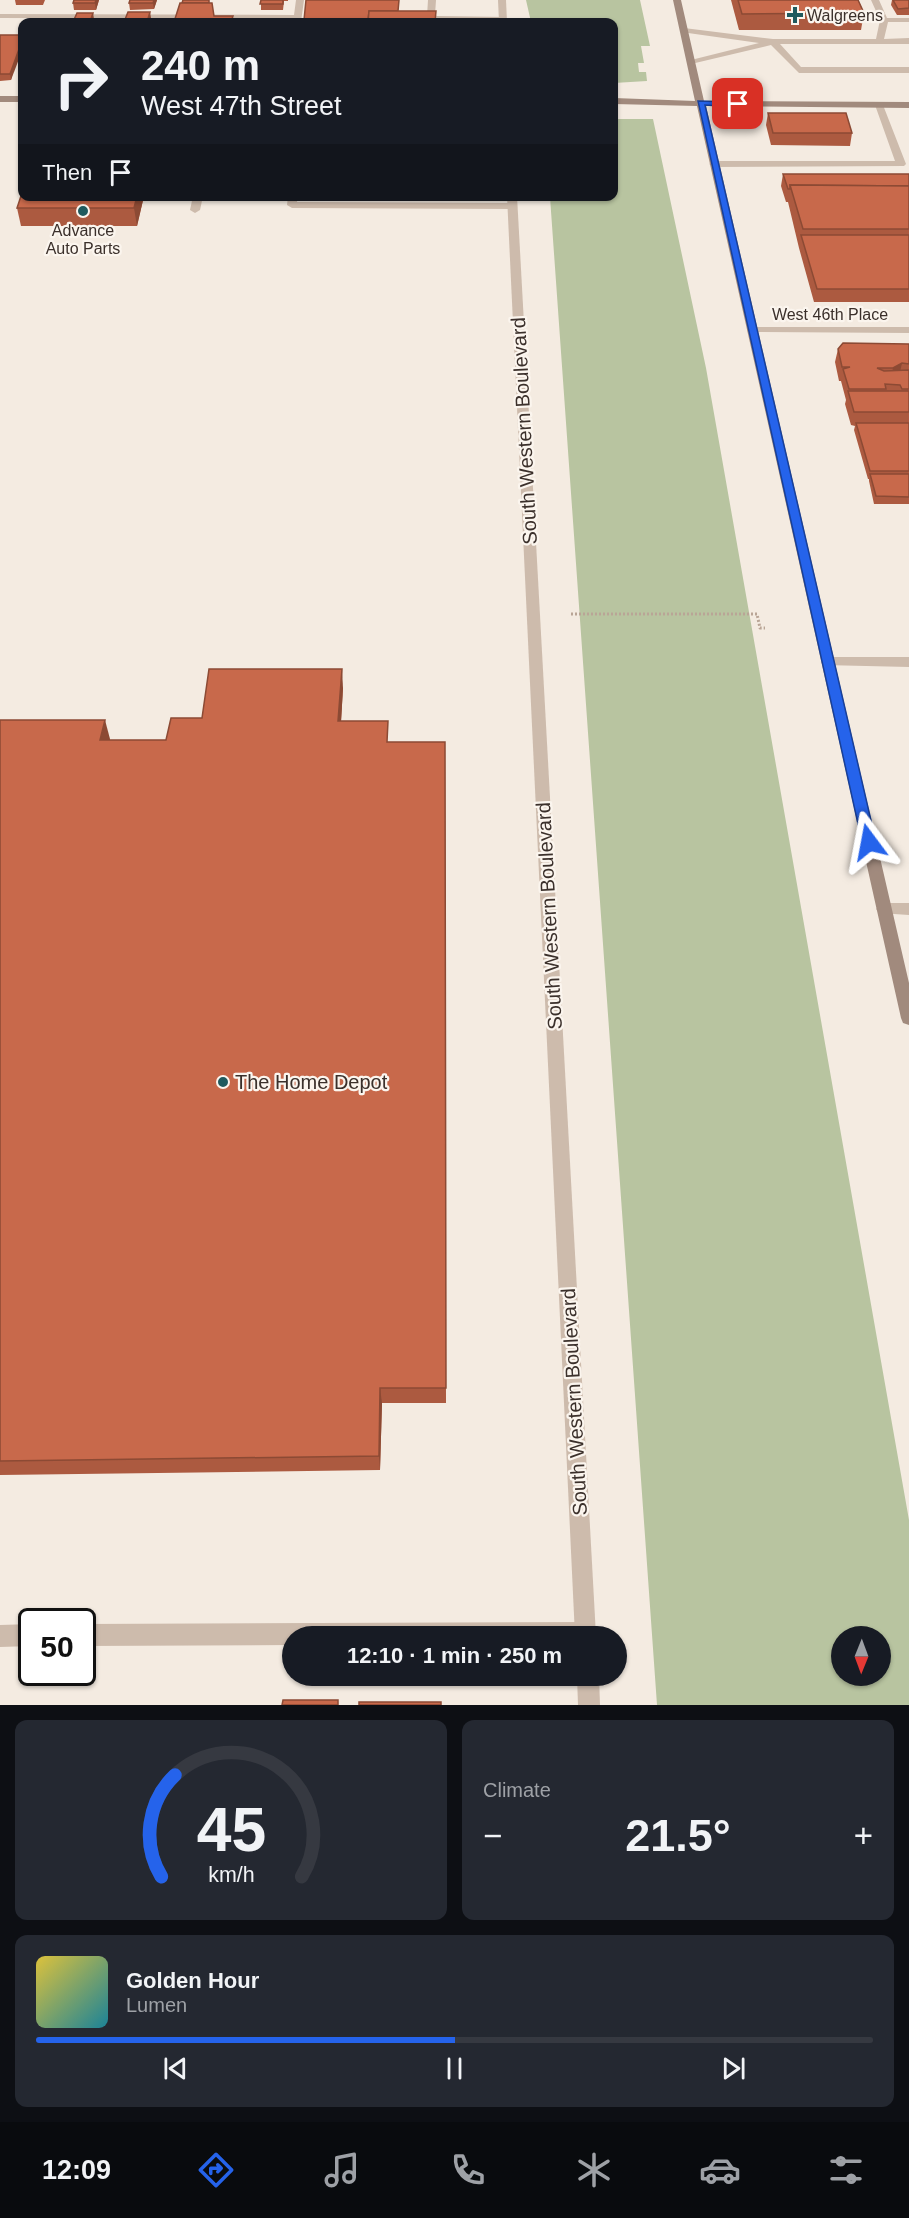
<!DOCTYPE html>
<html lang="en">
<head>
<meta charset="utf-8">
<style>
	body { margin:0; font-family:Arial,sans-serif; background:#242831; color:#f1f3f6; height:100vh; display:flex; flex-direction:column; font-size:22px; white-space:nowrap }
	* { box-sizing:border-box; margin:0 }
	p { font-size:20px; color:#9ea1a6 }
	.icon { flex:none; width:33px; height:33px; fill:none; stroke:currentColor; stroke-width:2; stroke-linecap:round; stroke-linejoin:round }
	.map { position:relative; height:1705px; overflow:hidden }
	.side { display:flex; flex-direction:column; gap:15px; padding:15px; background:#0d0f14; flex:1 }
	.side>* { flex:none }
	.guide { position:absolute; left:18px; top:18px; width:600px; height:183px; border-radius:12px; box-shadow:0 2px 4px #0004; background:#171b24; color:#f1f3f6; overflow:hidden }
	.needle { width:39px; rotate:181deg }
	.buttons { position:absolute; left:831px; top:1626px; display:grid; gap:12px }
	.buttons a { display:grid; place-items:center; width:60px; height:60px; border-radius:50%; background:#171b24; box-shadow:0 2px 4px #0004; font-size:30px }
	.speed { position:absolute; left:18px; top:1608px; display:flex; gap:12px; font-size:30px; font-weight:700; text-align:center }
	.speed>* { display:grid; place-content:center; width:78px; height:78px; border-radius:50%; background:#171b24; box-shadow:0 2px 4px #0004; line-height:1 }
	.speed .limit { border:3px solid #111; border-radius:9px; background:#fff; color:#111 }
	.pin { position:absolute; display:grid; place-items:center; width:51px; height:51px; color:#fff; margin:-26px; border-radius:12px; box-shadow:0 3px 9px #0006 }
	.me { position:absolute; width:66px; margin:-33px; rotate:347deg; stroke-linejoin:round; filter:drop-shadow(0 0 4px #0008) }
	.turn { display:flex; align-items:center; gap:21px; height:126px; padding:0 24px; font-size:27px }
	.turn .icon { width:78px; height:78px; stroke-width:2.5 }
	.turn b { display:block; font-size:42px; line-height:51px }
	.then { display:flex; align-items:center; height:57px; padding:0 24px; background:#0003; gap:12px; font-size:22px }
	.big { font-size:45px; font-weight:700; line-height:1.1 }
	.side .widget { flex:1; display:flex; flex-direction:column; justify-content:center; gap:9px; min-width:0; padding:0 21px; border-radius:12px; background:#242831 }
	.side .dial { align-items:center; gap:0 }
	.dial svg { height:156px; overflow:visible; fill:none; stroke:#363941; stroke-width:7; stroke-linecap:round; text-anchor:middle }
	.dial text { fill:#f1f3f6; stroke:none }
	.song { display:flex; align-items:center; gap:18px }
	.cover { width:72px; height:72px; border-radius:9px; background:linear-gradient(135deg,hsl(50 70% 55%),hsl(190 70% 35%)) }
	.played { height:6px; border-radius:3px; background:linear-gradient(90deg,#2563eb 50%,#363941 50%) }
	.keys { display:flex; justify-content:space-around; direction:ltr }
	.heat { display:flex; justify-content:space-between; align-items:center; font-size:33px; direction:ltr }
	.side .tiles { flex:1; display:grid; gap:15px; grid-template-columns:1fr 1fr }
	.widget:last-child { grid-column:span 2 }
	.trip { position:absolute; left:282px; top:1626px; width:345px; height:60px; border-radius:30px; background:#171b24; box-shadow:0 2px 4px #0004; font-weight:700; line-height:60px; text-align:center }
	.tab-bar { display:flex; height:96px; justify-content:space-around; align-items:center; background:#090b0e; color:#9ea1a6 }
	.tab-bar .icon { width:42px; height:42px }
	.tab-bar .selected { color:#2563eb }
	.tab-bar b { font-size:27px; color:#f1f3f6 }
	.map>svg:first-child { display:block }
	.green { fill:#b8c4a0; fill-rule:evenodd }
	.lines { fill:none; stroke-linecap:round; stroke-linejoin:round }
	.path { stroke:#b9a596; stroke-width:3; stroke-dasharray:2 2; stroke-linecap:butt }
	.service { fill:#cdbbac; fill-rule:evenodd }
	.minor { fill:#cdbbac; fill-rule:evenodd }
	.tertiary { fill:#cdbbac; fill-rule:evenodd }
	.secondary { fill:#a18a7d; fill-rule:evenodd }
	.wall { fill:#ac5a40 }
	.shaded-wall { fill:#8c4a34 }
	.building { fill:#c8694b; stroke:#8c4a34; stroke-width:1.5 }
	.route { fill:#2563eb; stroke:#184099; stroke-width:1.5 }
	.poi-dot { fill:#1f5a5e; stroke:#fbf5ee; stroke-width:2 }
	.labels { text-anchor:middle; stroke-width:4.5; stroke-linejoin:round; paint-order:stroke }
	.far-poi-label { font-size:16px; fill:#3b302b; stroke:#fbf5ee; text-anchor:start }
	.far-street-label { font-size:16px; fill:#3b302b; stroke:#fbf5ee }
	.street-label { font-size:20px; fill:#3b302b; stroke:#fbf5ee }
	.poi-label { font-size:20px; fill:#3b302b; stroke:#fbf5ee; text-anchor:start }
</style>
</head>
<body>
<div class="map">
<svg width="909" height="1705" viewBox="0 0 909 1705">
	<rect width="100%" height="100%" fill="#f4ebe1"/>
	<g class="green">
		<polygon points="526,0 640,0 650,46 641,46 644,63 638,63 639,72 646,72 647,81 614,83 614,22 531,22"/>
		<path d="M614,119H653L706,368L909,1520V1705H657L550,197L614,196ZM842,1636H880V1676H842Z"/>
	</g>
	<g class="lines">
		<polyline class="path" points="571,614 757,614 760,628 765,628"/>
		<g class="service">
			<polygon points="296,0 304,0 301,22 293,22 293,19 0,18 0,14 294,15"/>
			<polygon points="428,0 436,0 435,15 437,16 503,17 507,19 503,21 436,20 427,16"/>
			<polygon points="871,0 879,0 887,18 909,18 909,22 888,22 884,39 909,38 909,44 780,44 801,67 909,67 909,73 799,73 771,45 691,64 687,61 759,43 681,32 681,28 684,28 773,39 876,39 880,20"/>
			<polygon points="879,102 883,105 906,164 904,166 714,167 709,164 714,161 895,161 875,105"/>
			<polygon points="193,196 203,196 200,210 195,213 190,210"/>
			<polygon points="288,196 298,196 297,202 512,203 517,206 512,209 292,208 287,205"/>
			<polygon points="884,903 909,903 909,915 879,913 876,909 879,905"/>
			<polygon points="586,1622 594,1625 597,1633 595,1636 292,1636 292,1645 82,1646 82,1624"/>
			<polygon points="32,1624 32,1646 0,1647 0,1625"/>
		</g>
		<g class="minor">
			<polygon points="752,327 909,327 909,333 748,332 747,330"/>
			<polygon points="828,657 909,657 909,667 823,665 821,662 823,659"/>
		</g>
		<g class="tertiary">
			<polygon points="498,0 506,0 507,22 499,22"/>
			<polygon points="507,196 517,196 596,1636 575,1636"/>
			<polygon points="577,1676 599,1676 600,1705 578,1705"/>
		</g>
		<g class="secondary">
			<polygon points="673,0 681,0 704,101 909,102 909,108 706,106 909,983 909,1025 903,1023 901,1018 697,106 614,104 614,98 695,101"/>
			<rect x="0" y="96" width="22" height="6"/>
		</g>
	</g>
	<g class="wall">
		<polygon points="15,0 45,0 43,5 16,5"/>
		<polygon points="74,0 99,0 96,10 74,10 73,3"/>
		<polygon points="157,0 154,9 130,10 129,3"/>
		<polygon points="261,0 288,0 288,1 284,1 283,10 261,10"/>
		<polygon points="306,0 399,0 398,11 436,22 304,22"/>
		<polygon points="731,0 858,0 864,13 861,30 739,30"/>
		<polygon points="892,0 909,0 909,15 897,15 891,5"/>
		<polygon points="0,35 22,35 11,80 0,81"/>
		<polygon points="768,113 852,133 850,146 771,145 766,125"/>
		<polygon points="783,174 909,174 909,302 814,302 799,248 788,202 786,202 781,186"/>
		<polygon points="144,196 137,226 21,226 17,208"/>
		<rect x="314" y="196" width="44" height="4"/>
		<polygon points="909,344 909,504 874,504 869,481 869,479 868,479 854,430 855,426 851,425 845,404 846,400 841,381 839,381 835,362 838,349"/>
		<polygon points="343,688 341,721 388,742 445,742 446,1403 382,1403 380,1470 0,1475 0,720 110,739 110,740 166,740 202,718"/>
	</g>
	<g class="shaded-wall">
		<polygon points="96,0 99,0 96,10 95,3"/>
		<polygon points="154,0 157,0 154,9 153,3"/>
		<polygon points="150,12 151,18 150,22 147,22"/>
		<polygon points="93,13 94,19 93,22 90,22"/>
		<polygon points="22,41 22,51 11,80 10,74"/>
		<polygon points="137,196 144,196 137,226 134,208"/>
		<polygon points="902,363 899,377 890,381 893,368"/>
		<polygon points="342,669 343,688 340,740 338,721"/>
		<polygon points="105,720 110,739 105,759 100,740"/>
		<polygon points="380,1388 382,1403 380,1470 379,1456"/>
	</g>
	<g class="building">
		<polygon points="74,0 96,0 95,3 73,3"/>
		<polygon points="130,0 154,0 153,3 129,3"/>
		<polygon points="183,0 209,0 209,3 182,3"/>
		<polygon points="261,0 283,0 283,4 260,4"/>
		<polygon points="306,0 399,0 398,11 369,11 368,20 304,20"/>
		<polygon points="738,0 858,0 864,13 742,14"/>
		<polygon points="893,0 909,0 909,8 898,9"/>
		<polygon points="180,3 212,3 214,16 233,16 231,22 174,22"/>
		<polygon points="369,11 436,11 435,22 368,22"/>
		<polygon points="128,12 150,12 147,22 124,22"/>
		<polygon points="77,13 93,13 90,22 73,22"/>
		<polygon points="39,21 54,21 53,22 38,22"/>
		<polygon points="0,35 22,35 22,41 10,74 0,74"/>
		<polygon points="768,113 846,113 852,133 773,133"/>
		<polygon points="783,174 909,174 909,186 790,185 790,189 788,189"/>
		<polygon points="790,185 909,186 909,229 803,229"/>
		<polygon points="22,193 22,196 137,196 134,208 17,208"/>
		<polygon points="801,235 909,235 909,289 817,289"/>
		<polygon points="843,343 909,344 909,364 902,363 893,368 877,368 884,371 909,370 909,389 902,389 900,385 885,384 886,389 849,389 843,369 850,367 842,367 838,349"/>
		<polygon points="848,391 909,391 909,412 854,412"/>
		<polygon points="856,423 909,423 909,471 870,471"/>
		<polygon points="870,474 909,474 909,497 876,496"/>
		<polygon points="209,669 342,669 338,721 388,721 387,742 445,742 446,1388 380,1388 379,1456 0,1461 0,720 105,720 100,740 166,740 171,718 202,718"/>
		<polygon points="283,1700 338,1700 338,1705 282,1705"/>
		<rect x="359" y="1702" width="82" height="3"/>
	</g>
	<polygon class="route" points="698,101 738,102 742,104 738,107 705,105 876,842 869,847 862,842"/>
	<g class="poi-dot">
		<path d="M792 6h6v6h6v6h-6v6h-6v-6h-6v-6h6z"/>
		<circle cx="83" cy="211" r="6"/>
		<circle cx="223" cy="1082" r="6"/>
	</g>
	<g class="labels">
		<g class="far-poi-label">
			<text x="807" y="21">Walgreens</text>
			<text x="83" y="236" text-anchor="middle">Advance<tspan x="83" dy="18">Auto Parts</tspan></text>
		</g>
		<g class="far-street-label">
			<text x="830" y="320">West 46th Place</text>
		</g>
		<g class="street-label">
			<text transform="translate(524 431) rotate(-93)" y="7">South Western Boulevard</text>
			<text transform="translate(549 916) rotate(-93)" y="7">South Western Boulevard</text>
			<text transform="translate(574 1402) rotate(-93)" y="7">South Western Boulevard</text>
		</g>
		<g class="poi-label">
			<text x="235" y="1089">The Home Depot</text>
		</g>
	</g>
</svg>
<div class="buttons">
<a><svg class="needle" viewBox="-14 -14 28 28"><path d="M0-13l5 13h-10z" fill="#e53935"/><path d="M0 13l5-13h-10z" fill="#9ea1a6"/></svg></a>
</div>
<div class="speed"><div class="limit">50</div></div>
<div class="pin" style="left:738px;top:104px;background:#d93025"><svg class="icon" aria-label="arrive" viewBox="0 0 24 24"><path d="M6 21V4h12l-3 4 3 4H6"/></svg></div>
<svg class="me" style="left:869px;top:842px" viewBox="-20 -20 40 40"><path d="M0-17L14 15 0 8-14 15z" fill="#2563eb" stroke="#fff" stroke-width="4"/></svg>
<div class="trip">12:10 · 1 min · 250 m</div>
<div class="guide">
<div class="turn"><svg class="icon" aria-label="right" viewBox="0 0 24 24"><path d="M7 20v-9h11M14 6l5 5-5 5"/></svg><div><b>240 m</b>West 47th Street</div></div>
<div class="then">Then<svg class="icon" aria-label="arrive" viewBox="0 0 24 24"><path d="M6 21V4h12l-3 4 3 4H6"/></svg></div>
</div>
</div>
<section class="side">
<div class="tiles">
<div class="widget dial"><svg viewBox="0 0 100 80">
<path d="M14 69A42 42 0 1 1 86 69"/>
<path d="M14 69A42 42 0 0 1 21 17" stroke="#2563eb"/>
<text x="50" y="56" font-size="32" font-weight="700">45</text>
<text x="50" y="72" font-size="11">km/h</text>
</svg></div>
<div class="widget"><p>Climate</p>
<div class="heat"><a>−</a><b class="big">21.5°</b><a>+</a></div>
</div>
<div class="widget">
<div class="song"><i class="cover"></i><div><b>Golden Hour</b><p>Lumen</p></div></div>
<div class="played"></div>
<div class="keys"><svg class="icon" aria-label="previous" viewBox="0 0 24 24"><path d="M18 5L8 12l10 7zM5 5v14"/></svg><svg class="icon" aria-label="pause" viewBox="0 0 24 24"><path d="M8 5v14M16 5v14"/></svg><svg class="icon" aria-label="next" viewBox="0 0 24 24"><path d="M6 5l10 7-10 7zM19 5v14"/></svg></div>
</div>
</div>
</section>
<nav class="tab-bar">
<b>12:09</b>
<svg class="icon selected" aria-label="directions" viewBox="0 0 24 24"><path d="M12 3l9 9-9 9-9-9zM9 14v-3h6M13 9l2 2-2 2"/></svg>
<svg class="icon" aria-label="music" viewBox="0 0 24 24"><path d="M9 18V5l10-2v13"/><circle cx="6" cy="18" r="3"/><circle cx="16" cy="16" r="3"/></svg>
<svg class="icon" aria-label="phone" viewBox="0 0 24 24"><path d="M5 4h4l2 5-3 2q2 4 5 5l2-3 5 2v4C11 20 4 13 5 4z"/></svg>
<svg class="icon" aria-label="climate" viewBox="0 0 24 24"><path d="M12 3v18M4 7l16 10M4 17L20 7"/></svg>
<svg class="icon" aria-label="car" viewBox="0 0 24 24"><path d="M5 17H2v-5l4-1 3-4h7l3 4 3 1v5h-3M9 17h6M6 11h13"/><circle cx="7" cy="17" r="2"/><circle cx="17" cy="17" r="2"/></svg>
<svg class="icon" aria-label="filters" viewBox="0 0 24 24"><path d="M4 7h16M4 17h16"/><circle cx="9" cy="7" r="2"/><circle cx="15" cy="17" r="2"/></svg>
</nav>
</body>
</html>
